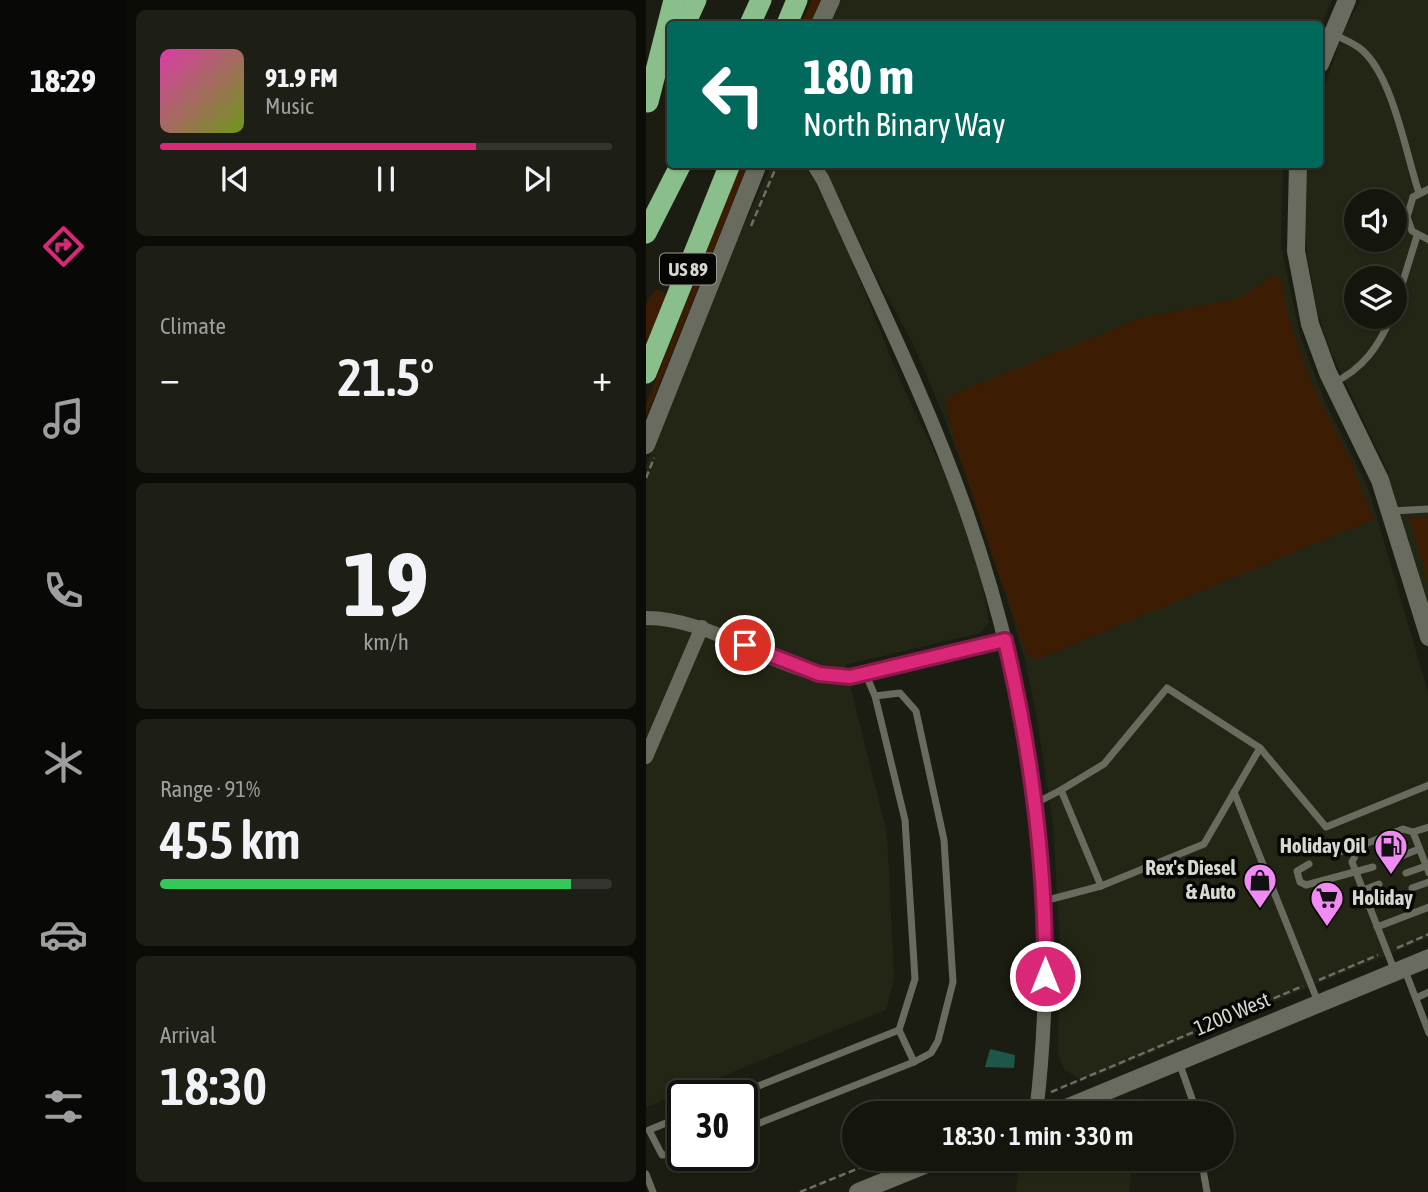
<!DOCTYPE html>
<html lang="en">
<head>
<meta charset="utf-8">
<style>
	body { margin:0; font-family:"Asap Condensed",sans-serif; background:#1d1f17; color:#f1f3f6; height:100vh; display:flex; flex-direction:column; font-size:26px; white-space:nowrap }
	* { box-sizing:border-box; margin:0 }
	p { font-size:23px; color:#9d9f9e }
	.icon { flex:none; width:38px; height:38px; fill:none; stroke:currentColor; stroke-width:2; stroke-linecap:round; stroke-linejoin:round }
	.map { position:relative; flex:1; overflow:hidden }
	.panel { display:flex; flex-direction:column; gap:10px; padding:10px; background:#0b0c08; width:520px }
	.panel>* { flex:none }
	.banner { position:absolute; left:21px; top:21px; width:656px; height:147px; border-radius:7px; box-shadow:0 2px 5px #0004,0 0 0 2px #33352e; background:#00695c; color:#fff; overflow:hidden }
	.fabs { position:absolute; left:698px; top:189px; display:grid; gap:14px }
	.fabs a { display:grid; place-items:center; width:63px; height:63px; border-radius:50%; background:#14160e; box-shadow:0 2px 5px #0004,0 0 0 2px #33352e; font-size:35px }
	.speed { position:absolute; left:21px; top:1080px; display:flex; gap:14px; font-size:35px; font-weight:700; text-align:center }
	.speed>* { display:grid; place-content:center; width:91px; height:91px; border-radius:50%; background:#14160e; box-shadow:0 2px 5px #0004,0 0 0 2px #33352e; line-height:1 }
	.speed .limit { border:4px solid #111; border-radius:10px; background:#fff; color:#111 }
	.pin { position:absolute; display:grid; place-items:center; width:60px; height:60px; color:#fff; margin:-30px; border:4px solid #fff; border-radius:50%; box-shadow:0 2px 7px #0007 }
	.me { position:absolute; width:77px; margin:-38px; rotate:0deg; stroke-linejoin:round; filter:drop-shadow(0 0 5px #0008) }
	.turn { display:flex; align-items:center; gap:24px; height:147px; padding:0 21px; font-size:32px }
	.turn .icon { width:91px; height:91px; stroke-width:2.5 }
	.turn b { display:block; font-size:49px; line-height:60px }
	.big { font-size:52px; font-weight:600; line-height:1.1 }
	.panel .card { flex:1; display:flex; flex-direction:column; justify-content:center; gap:10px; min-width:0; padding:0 24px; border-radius:10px; background:#1d1f17 }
	.panel .dial { align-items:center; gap:0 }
	.dial b { font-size:91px; line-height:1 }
	.song { display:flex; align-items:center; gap:21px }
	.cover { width:84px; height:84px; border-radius:10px; background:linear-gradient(135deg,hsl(320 70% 55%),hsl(80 70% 35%)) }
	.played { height:7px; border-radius:4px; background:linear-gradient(90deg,#db2777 70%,#33352e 70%) }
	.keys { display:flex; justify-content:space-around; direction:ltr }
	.heat { display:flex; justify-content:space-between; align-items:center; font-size:38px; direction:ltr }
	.charge { height:10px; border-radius:5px; background:linear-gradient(90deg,#34c759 91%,#33352e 0) }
	.trip { position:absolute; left:196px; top:1101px; width:392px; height:70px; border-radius:35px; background:#14160e; box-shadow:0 2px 5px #0004,0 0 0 2px #33352e; font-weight:600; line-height:70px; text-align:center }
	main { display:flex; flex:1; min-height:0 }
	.menu { display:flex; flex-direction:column; width:126px; justify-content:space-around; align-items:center; background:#080906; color:#9d9f9e }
	.menu .icon { width:49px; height:49px }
	.menu .on { color:#db2777 }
	.menu b { font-size:32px; color:#f1f3f6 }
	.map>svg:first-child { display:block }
	.built { fill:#242615; fill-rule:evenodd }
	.green { fill:#3c1d03 }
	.water { fill:#1d574a }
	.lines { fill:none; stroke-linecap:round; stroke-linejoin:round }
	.path { stroke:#6d6f66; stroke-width:2.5; stroke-dasharray:7 3.5; stroke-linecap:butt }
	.service { stroke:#696b5e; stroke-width:7 }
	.minor { stroke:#696b5e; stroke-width:14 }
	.tertiary { stroke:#696b5e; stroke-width:18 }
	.secondary { stroke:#696b5e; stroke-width:18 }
	.motorway { stroke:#8abf8c; stroke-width:21 }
	.route-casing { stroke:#8e194d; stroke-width:18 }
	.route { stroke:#db2777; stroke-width:12 }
	.labels { text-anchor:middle; stroke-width:7; stroke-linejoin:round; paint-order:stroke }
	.shield { fill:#060704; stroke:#989a94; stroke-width:2 }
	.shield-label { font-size:19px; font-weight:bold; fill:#d7d9d1 }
	.poi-label { font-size:21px; font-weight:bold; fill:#d7d9d1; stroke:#060704; text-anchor:end }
	.street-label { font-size:21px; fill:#d7d9d1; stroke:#060704 }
</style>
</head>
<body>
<main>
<nav class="menu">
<b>18:29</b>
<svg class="icon on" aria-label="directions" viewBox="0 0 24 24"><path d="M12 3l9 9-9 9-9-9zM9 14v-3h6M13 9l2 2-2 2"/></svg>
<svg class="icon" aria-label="music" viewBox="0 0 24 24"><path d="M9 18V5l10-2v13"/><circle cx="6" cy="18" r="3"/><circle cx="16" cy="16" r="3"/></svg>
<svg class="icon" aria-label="phone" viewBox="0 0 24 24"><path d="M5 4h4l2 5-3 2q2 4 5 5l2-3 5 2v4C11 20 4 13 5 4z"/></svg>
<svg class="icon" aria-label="climate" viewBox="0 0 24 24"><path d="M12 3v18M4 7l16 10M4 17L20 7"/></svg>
<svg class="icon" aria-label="car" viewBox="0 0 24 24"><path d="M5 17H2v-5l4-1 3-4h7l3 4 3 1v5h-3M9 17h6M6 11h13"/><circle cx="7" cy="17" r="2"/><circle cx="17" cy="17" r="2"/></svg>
<svg class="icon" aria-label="filters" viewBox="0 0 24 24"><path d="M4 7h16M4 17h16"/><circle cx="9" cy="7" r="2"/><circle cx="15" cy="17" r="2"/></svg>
</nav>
<section class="panel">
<div class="card">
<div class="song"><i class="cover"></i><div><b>91.9 FM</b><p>Music</p></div></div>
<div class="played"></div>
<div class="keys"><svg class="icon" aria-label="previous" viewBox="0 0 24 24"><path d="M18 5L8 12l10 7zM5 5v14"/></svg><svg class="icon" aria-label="pause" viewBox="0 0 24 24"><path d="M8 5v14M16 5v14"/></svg><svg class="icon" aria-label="next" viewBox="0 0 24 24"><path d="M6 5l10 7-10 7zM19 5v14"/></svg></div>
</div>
<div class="card"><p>Climate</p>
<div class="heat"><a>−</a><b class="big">21.5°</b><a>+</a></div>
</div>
<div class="card dial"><b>19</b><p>km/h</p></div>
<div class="card"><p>Range · 91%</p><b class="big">455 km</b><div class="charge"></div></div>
<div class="card"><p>Arrival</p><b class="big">18:30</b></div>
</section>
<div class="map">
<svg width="783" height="1192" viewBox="0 0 783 1192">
	<rect width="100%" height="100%" fill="#1b1d12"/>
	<g class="built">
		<polygon points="195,0 686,0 674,28 674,24 183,24"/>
		<path d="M715,0H782V604L741,470L683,347L671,309L661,254L658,198L661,165L674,164V98L700,26ZM710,201H749V240H710ZM710,278H749V317H710Z"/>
		<polygon points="126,165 157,165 170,183 205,258 255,383 302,480 335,577 343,623 334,633 199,665 241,834 248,978 240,1010 0,1107 0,466 79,265"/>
		<polygon points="177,165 637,165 635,247 654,336 679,402 722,487 782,692 782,938 447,1077 431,1078 418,1069 412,1053 414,945 407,824 391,719 379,660 341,531 298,417 268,346 227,270"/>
		<polygon points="491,1098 490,1113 455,1113"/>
		<polygon points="374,1159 487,1159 483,1192 370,1192"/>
	</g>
	<g class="green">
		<polygon points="166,0 175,0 163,24 155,24"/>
		<polygon points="95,165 102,165 0,417 0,404"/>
		<path d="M628,275L635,280L642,316L666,385L704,459L728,519L397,657H383C370,634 368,608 356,585L306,434L300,401L306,395L495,318L593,298Z"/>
		<polygon points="10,289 20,294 0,346 0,304"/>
		<polygon points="763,518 782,518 782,583"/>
	</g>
	<polygon class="water" points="344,1049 369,1055 368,1068 339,1067"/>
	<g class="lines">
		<g class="path">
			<polyline points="105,226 131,165"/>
			<polyline points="0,478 8,458"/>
			<polyline points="751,948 783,934"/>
			<polyline points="673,980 732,955"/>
			<polyline points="405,1092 657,986"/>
			<polyline points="351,1113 379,1102"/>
			<polyline points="154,1192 238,1158"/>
		</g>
		<g class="service">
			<path d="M687,34C697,39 708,43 716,50C747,77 760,154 773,193"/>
			<polyline points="783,189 767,197 761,217 766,231 783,240"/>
			<polyline points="749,307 771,236"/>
			<path d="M687,383C717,369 733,346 745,317"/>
			<polyline points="746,511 783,509"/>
			<polyline points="220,675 229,696 259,820 269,979 253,1030 268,1062 285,1053 292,1041 307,982 298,840 270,711 254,693 229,696"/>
			<polyline points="614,748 680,827 783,785"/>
			<polyline points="415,790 458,764 521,688 614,748 558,844 455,886"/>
			<polyline points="588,792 672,1002"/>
			<polyline points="390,803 415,790 455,886 398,901"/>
			<polyline points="767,832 783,873"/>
			<polyline points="694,852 714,846"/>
			<polyline points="753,857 773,849"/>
			<polyline points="663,864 651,871 654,882 660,885 727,867"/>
			<polyline points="760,873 780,866"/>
			<polyline points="766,888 783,882"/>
			<polyline points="715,891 733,884"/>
			<polyline points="722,905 740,898"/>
			<polyline points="731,927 783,907"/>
			<polyline points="758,968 783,1033"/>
			<polyline points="749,972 706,862 714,846 757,829 767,832 783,827"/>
			<polyline points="770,998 783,992"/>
			<polyline points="533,1062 551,1113"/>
			<polyline points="87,1096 253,1030"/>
			<polyline points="37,1116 3,1130 16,1155 37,1154"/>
			<polyline points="96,1130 268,1062"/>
			<polyline points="555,1158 561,1192"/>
			<polyline points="0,1174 7,1192"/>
		</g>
		<g class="minor">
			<path d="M167,164L177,180C225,288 278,393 318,505C387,699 415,908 390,1113"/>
			<path d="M0,618C76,618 141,685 214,676L359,640"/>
			<polyline points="0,757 56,627"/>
		</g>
		<g class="tertiary">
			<polyline points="674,64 701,0"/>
			<polyline points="652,164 650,251 664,324 682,373 734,480 783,637"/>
		</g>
		<g class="secondary">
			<polyline points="174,24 185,0"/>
			<polyline points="0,445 112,164"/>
			<polyline points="408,1113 783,958"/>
			<polyline points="212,1192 296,1158"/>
		</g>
		<g class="motorway">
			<polyline points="39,24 50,0"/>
			<polyline points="104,24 115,0"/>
			<polyline points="141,24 151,0"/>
			<polyline points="2,102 28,0"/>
			<polyline points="0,233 35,164"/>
			<polyline points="0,373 84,164"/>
		</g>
	</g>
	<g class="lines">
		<defs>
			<path id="route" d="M99,645L173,674L204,677L359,640C385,751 400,862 399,976"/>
		</defs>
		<use href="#route" class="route-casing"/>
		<use href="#route" class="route"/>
	</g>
	<defs>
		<symbol id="fuel-pin" viewBox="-11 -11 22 30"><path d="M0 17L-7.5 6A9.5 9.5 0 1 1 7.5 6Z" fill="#f18af4" stroke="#060704"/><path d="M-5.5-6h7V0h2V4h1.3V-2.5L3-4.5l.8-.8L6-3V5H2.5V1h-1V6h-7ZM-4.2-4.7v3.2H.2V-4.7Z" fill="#111"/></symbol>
		<symbol id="shop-pin" viewBox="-11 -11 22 30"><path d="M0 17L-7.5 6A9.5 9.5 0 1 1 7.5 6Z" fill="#f18af4" stroke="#060704"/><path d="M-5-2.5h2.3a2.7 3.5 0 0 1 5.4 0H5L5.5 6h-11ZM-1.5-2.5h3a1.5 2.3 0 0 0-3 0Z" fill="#111"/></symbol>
		<symbol id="supermarket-pin" viewBox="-11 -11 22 30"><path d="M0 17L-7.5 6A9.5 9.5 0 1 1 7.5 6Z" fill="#f18af4" stroke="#060704"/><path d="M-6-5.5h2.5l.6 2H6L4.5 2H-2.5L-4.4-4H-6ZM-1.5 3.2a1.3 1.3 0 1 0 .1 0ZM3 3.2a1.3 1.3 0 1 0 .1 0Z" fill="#111"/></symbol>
	</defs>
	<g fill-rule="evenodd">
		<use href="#fuel-pin" x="726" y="827" width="38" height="52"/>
		<use href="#shop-pin" x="595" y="861" width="38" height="52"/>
		<use href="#supermarket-pin" x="662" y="879" width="38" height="52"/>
	</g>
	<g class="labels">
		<rect class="shield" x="14" y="253.5" width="56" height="31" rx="5"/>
		<g class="shield-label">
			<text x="42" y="276">US 89</text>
		</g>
		<g class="poi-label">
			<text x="720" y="853">Holiday Oil</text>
			<text x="590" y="875">Rex's Diesel<tspan x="590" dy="24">&amp; Auto</tspan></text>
			<text x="706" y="905" text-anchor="start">Holiday</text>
		</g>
		<g class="street-label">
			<text transform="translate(586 1014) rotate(-23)" y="7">1200 West</text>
		</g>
	</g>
</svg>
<div class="fabs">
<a><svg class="icon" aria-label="sound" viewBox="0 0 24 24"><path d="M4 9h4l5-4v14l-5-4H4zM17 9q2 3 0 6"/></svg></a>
<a><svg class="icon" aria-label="layers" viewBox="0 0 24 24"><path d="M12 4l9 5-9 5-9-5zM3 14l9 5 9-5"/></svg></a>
</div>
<div class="speed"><div class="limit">30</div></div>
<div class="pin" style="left:99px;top:645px;background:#d93025"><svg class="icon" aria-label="arrive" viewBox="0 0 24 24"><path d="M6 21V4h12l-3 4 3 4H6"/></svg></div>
<svg class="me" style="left:399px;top:976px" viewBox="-20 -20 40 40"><circle r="17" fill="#db2777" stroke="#fff" stroke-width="3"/><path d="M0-11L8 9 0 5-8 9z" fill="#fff"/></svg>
<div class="trip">18:30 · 1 min · 330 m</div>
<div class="banner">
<div class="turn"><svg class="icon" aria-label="left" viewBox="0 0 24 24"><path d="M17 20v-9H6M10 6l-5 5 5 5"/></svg><div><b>180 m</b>North Binary Way</div></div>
</div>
</div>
</main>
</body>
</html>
